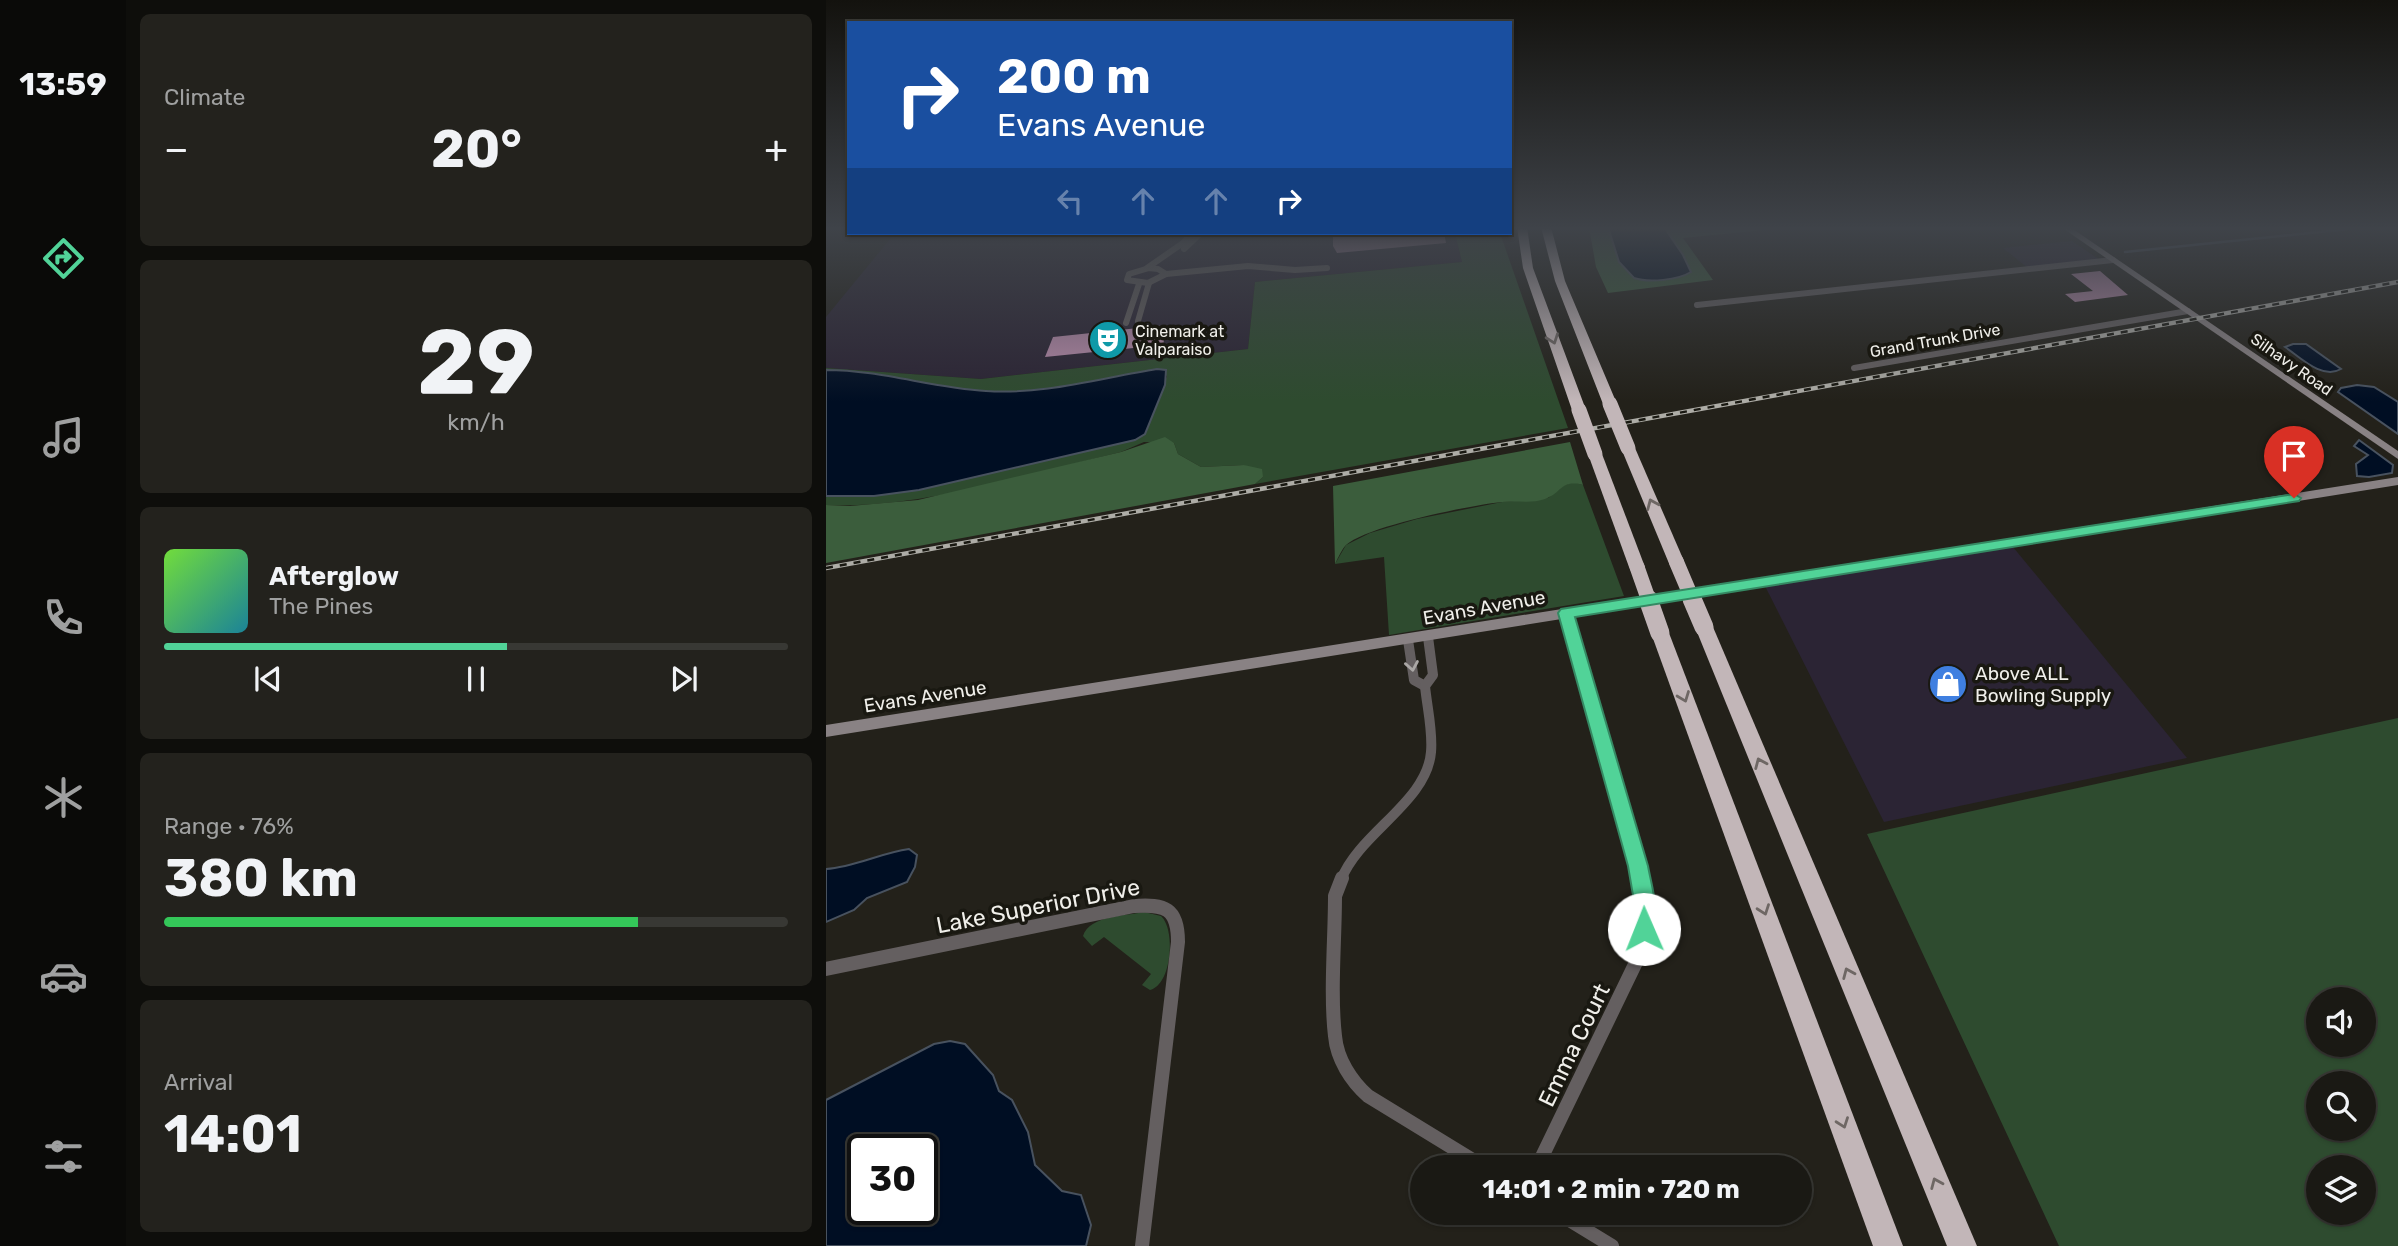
<!DOCTYPE html>
<html lang="en">
<head>
<meta charset="utf-8">
<style>
	body { margin:0; font-family:Rubik,sans-serif; background:#23221d; color:#f1f3f6; height:100vh; display:flex; flex-direction:column; font-size:26px; white-space:nowrap }
	* { box-sizing:border-box; margin:0 }
	p { font-size:23px; color:#9fa0a0 }
	.icon { flex:none; width:38px; height:38px; fill:none; stroke:currentColor; stroke-width:2; stroke-linecap:round; stroke-linejoin:round }
	.map { position:relative; flex:1; overflow:hidden }
	.sheet { display:flex; flex-direction:column; gap:14px; padding:14px; background:#0e0e0b; width:700px }
	.sheet>* { flex:none }
	.top-card { position:absolute; left:21px; top:21px; width:665px; height:214px; border-radius:0px; box-shadow:0 2px 5px #0004,0 0 0 2px #383834; background:#1a4fa0; color:#fff; overflow:hidden }
	.fabs { position:absolute; left:1480px; top:987px; display:grid; gap:14px }
	.fabs a { display:grid; place-items:center; width:70px; height:70px; border-radius:50%; background:#1a1914; box-shadow:0 2px 5px #0004,0 0 0 2px #383834; font-size:35px }
	.speed { position:absolute; left:21px; top:1134px; display:flex; gap:14px; font-size:35px; font-weight:700; text-align:center }
	.speed>* { display:grid; place-content:center; width:91px; height:91px; border-radius:50%; background:#1a1914; box-shadow:0 2px 5px #0004,0 0 0 2px #383834; line-height:1 }
	.speed .limit { border:4px solid #111; border-radius:10px; background:#fff; color:#111 }
	.pin { position:absolute; display:grid; place-items:center; width:60px; height:60px; color:#fff; margin:-72px -30px; border-radius:50% 50% 50% 0; rotate:-45deg; box-shadow:0 0 7px #0007 }
	.pin .icon { rotate:45deg }
	.me { position:absolute; width:77px; margin:-38px; rotate:359deg; stroke-linejoin:round; filter:drop-shadow(0 0 5px #0008) }
	.turn { display:flex; align-items:center; gap:24px; height:147px; padding:0 35px; font-size:32px }
	.turn .icon { width:91px; height:91px; stroke-width:2.5 }
	.turn b { display:block; font-size:49px; line-height:60px }
	.lanes { display:flex; align-items:center; height:66px; padding:0 35px; background:#0003; justify-content:center; gap:35px; direction:ltr }
	.lanes .off { opacity:.35 }
	.big { font-size:52px; font-weight:700; line-height:1.1 }
	.sheet .card { flex:1; display:flex; flex-direction:column; justify-content:center; gap:10px; min-width:0; padding:0 24px; border-radius:10px; background:#23221d }
	.sheet .dial { align-items:center; gap:0 }
	.dial b { font-size:91px; line-height:1 }
	.song { display:flex; align-items:center; gap:21px }
	.cover { width:84px; height:84px; border-radius:10px; background:linear-gradient(135deg,hsl(100 70% 55%),hsl(190 70% 35%)) }
	.played { height:7px; border-radius:4px; background:linear-gradient(90deg,#51d398 55%,#383834 55%) }
	.keys { display:flex; justify-content:space-around; direction:ltr }
	.heat { display:flex; justify-content:space-between; align-items:center; font-size:38px; direction:ltr }
	.charge { height:10px; border-radius:5px; background:linear-gradient(90deg,#34c759 76%,#383834 0) }
	.trip { position:absolute; left:584px; top:1155px; width:402px; height:70px; border-radius:35px; background:#1a1914; box-shadow:0 2px 5px #0004,0 0 0 2px #383834; font-weight:700; line-height:70px; text-align:center }
	main { display:flex; flex:1; min-height:0 }
	.dock { display:flex; flex-direction:column; width:126px; justify-content:space-around; align-items:center; background:#0a0a08; color:#9fa0a0 }
	.dock .icon { width:49px; height:49px }
	.dock .active { color:#51d398 }
	.dock b { font-size:32px; color:#f1f3f6 }
	.map>svg:first-child { display:block }
	.commercial { fill:#2b2434 }
	.green { fill:#2e4b2f; fill-rule:evenodd }
	.forest { fill:#3b5d3c }
	.water { fill:#000e23; stroke:#48525f; stroke-width:2; fill-rule:evenodd }
	.lines { fill:none; stroke-linecap:round; stroke-linejoin:round }
	.stream { stroke:#48525f; stroke-width:2.5 }
	.building { fill:#b58aa9 }
	.street-far2 { stroke:#645f60; stroke-width:6 }
	.street-far1 { stroke:#645f60; stroke-width:10 }
	.street { stroke:#645f60; stroke-width:14 }
	.secondary { fill:#898284; fill-rule:evenodd }
	.highway { fill:#c2b6b8; fill-rule:evenodd }
	.rail-casing { stroke:#adaca6; stroke-width:4.5 }
	.rail { stroke:#191811; stroke-width:2.5; stroke-dasharray:7; stroke-linecap:butt }
	.highway-bridge-far1 { stroke:#c2b6b8; stroke-width:15 }
	.highway-bridge { stroke:#c2b6b8; stroke-width:19 }
	.oneway { stroke:#6e6764 }
	.oneway2 { stroke:#aaa7a5 }
	.route { fill:#51d398; stroke:#358963; stroke-width:2 }
	.labels { text-anchor:middle; stroke-width:7; stroke-linejoin:round; paint-order:stroke }
	.far-poi-label { font-size:16px; fill:#f0efea; stroke:#191811; text-anchor:start }
	.far-street-label { font-size:16px; fill:#f0efea; stroke:#191811 }
	.street-label { font-size:19px; fill:#f0efea; stroke:#191811 }
	.poi-label { font-size:19px; fill:#f0efea; stroke:#191811; text-anchor:start }
	.near-street-label { font-size:23px; fill:#f0efea; stroke:#191811 }
</style>
</head>
<body>
<main>
<nav class="dock">
<b>13:59</b>
<svg class="icon active" aria-label="directions" viewBox="0 0 24 24"><path d="M12 3l9 9-9 9-9-9zM9 14v-3h6M13 9l2 2-2 2"/></svg>
<svg class="icon" aria-label="music" viewBox="0 0 24 24"><path d="M9 18V5l10-2v13"/><circle cx="6" cy="18" r="3"/><circle cx="16" cy="16" r="3"/></svg>
<svg class="icon" aria-label="phone" viewBox="0 0 24 24"><path d="M5 4h4l2 5-3 2q2 4 5 5l2-3 5 2v4C11 20 4 13 5 4z"/></svg>
<svg class="icon" aria-label="climate" viewBox="0 0 24 24"><path d="M12 3v18M4 7l16 10M4 17L20 7"/></svg>
<svg class="icon" aria-label="car" viewBox="0 0 24 24"><path d="M5 17H2v-5l4-1 3-4h7l3 4 3 1v5h-3M9 17h6M6 11h13"/><circle cx="7" cy="17" r="2"/><circle cx="17" cy="17" r="2"/></svg>
<svg class="icon" aria-label="filters" viewBox="0 0 24 24"><path d="M4 7h16M4 17h16"/><circle cx="9" cy="7" r="2"/><circle cx="15" cy="17" r="2"/></svg>
</nav>
<section class="sheet">
<div class="card"><p>Climate</p>
<div class="heat"><a>−</a><b class="big">20°</b><a>+</a></div>
</div>
<div class="card dial"><b>29</b><p>km/h</p></div>
<div class="card">
<div class="song"><i class="cover"></i><div><b>Afterglow</b><p>The Pines</p></div></div>
<div class="played"></div>
<div class="keys"><svg class="icon" aria-label="previous" viewBox="0 0 24 24"><path d="M18 5L8 12l10 7zM5 5v14"/></svg><svg class="icon" aria-label="pause" viewBox="0 0 24 24"><path d="M8 5v14M16 5v14"/></svg><svg class="icon" aria-label="next" viewBox="0 0 24 24"><path d="M6 5l10 7-10 7zM19 5v14"/></svg></div>
</div>
<div class="card"><p>Range · 76%</p><b class="big">380 km</b><div class="charge"></div></div>
<div class="card"><p>Arrival</p><b class="big">14:01</b></div>
</section>
<div class="map">
<svg width="1572" height="1246" viewBox="0 0 1572 1246">
	<rect width="100%" height="100%" fill="#23211a"/>
	<g class="commercial">
		<polygon points="69,233 629,233 636,262 429,282 422,349 155,379 0,368 0,317"/>
		<polygon points="1246,241 1274,260 1202,268 1177,248"/>
		<polygon points="1187,547 1361,758 1058,822 939,586"/>
	</g>
	<g class="green">
		<path d="M629,233H674L742,428L429,484L437,477L418,465L375,467L352,454L348,443L318,442L295,452C202,474 96,509 0,505V496H48L93,490L309,440L319,434L341,376L331,369C275,379 217,395 160,391C106,388 55,370 0,370V368L155,379L422,349L429,282L636,262Z"/>
		<polygon points="747,482 757,485 798,596 563,635 558,557 509,564 520,545 544,533 591,519 676,502 722,498 737,486"/>
		<path d="M1572,718V1246H1233L1041,834ZM1493,999H1538V1045H1493ZM1493,1083H1538V1129H1493ZM1493,1167H1538V1213H1493Z"/>
		<path d="M318,912L335,916C350,930 346,985 324,990L316,985L325,974L278,937L266,946L257,936C264,915 300,916 318,912Z"/>
	</g>
	<g class="forest">
		<polygon points="763,227 970,227 857,238 887,280 782,293 770,267"/>
		<polygon points="339,437 348,443 352,454 375,467 418,465 436,469 437,477 429,484 0,563 0,505 24,506 92,500 295,452"/>
		<path d="M744,442L757,485C735,479 736,493 719,499C705,504 691,500 676,502C646,505 541,526 520,545C516,549 512,558 509,564L507,486Z"/>
	</g>
	<g class="water">
		<path d="M782,227H838L857,255L865,272C852,280 823,283 808,278L793,262Z"/>
		<path d="M1467,344H1480L1515,369C1496,380 1474,357 1459,347Z"/>
		<path d="M331,369L340,370L339,385L319,434L309,440L93,490L48,496H0V370C55,370 106,388 160,391C217,395 274,378 331,369Z"/>
		<polygon points="1531,385 1548,387 1572,402 1572,434 1512,392 1515,388"/>
		<polygon points="1533,440 1567,465 1566,473 1543,477 1531,476 1530,464 1542,455 1528,446"/>
		<path d="M83,849L91,855L89,867L81,882L41,898L28,910L0,922V869C29,867 54,853 83,849Z"/>
		<path d="M124,1041L139,1044L167,1075L173,1091L186,1100L202,1132L209,1165L236,1191L255,1195L265,1225L260,1246H0V1100L108,1044ZM37,1150H96V1209H37Z"/>
	</g>
	<g class="lines">
		<polyline class="stream" points="1299,252 1542,227"/>
	</g>
	<g class="building">
		<polygon points="507,233 618,233 620,243 511,253 507,246"/>
		<polygon points="1274,271 1302,295 1249,302 1239,294 1267,291 1245,274"/>
		<polygon points="341,325 337,345 219,357 227,337"/>
	</g>
	<g class="lines">
		<g class="street-far2">
			<polyline points="358,249 375,233"/>
			<polyline points="321,268 357,243 366,233"/>
			<polygon points="323,268 332,269 340,274 322,283 301,280 303,274"/>
			<polyline points="340,274 422,266 469,270 501,268"/>
			<polyline points="871,305 1287,260"/>
			<polyline points="312,321 323,283"/>
			<polyline points="300,323 313,284"/>
			<polyline points="1028,368 1362,311"/>
		</g>
		<g class="street-far1">
			<polyline points="740,613 814,880"/>
			<polyline points="582,640 588,680 599,686"/>
			<path d="M515,880C533,833 601,802 605,752C607,731 601,707 599,686L607,675L602,637"/>
		</g>
		<g class="street">
			<path d="M516,878L509,896C509,940 504,993 509,1036C511,1059 525,1081 542,1096L658,1167"/>
			<path d="M0,969L308,906C339,904 352,908 352,942L316,1246"/>
			<polyline points="711,1167 814,954 819,915 814,878"/>
			<polyline points="732,1213 786,1246"/>
		</g>
		<g class="secondary">
			<polygon points="1235,227 1244,227 1572,451 1572,459"/>
			<polygon points="1572,477 1572,485 0,737 0,725"/>
		</g>
		<g class="highway">
			<polygon points="691,227 701,227 707,268 760,410 758,413 748,413 746,410 697,268"/>
			<polygon points="715,227 725,227 739,281 791,404 789,407 784,408 777,404 729,281"/>
			<polygon points="802,444 809,448 858,561 856,565 844,565 842,561 795,448"/>
			<polygon points="769,450 776,454 819,567 817,571 805,571 803,567 762,454"/>
			<polygon points="878,621 884,623 887,627 1151,1246 1121,1246 869,627 872,623"/>
			<polygon points="834,627 840,628 843,633 1077,1246 1047,1246 825,633 828,628"/>
		</g>
		<defs>
			<polyline id="rail" points="0,568 1572,282"/>
		</defs>
		<use href="#rail" class="rail-casing"/>
		<use href="#rail" class="rail"/>
		<g class="highway-bridge-far1">
			<polyline points="784,404 802,448"/>
			<polyline points="753,410 769,454"/>
			<polyline points="850,561 867,601"/>
			<polyline points="811,567 823,601"/>
		</g>
		<g class="highway-bridge">
			<polyline points="822,599 834,633"/>
			<polyline points="866,599 878,627"/>
		</g>
	</g>
	<defs><path id="oneway-chevron" d="M-2-3.5L2.5 0L-2 3.5" fill="none" stroke-width="1.6" stroke-linecap="round" stroke-linejoin="round" transform="scale(1.75)"/></defs>
	<g class="oneway">
		<use href="#oneway-chevron" transform="translate(727 339) rotate(70)"/>
		<use href="#oneway-chevron" transform="translate(826 504) rotate(-113)"/>
		<use href="#oneway-chevron" transform="translate(858 697) rotate(69)"/>
		<use href="#oneway-chevron" transform="translate(934 763) rotate(-113)"/>
		<use href="#oneway-chevron" transform="translate(938 910) rotate(70)"/>
		<use href="#oneway-chevron" transform="translate(1022 973) rotate(-113)"/>
		<use href="#oneway-chevron" transform="translate(1017 1123) rotate(70)"/>
		<use href="#oneway-chevron" transform="translate(1110 1183) rotate(-113)"/>
	</g>
	<use class="oneway2" href="#oneway-chevron" transform="translate(586 666) rotate(80)"/>
	<linearGradient id="sky" x2="0" y2="1"><stop stop-color="#13120e"/><stop offset="0.57" stop-color="#3f4349"/><stop offset="1" stop-color="#3f4349" stop-opacity="0"/></linearGradient>
	<rect width="1572" height="401" fill="url(#sky)"/>
	<path class="route" d="M1468,494L1475,498L1473,501L749,617L822,866C826,888 835,915 826,936L818,939L811,936L808,929V901L802,866L732,613L735,609Z"/>
	<defs>
		<symbol id="theatre-disc" viewBox="-11 -11 22 22"><circle r="9.5" fill="#0f9aa8" stroke="#191811"/><path d="M-5-5.5Q0-4 5-5.5V0Q5 5 0 6Q-5 5-5 0ZM-3.3-2.5H-1v1.5H-3.3ZM1-2.5H3.3v1.5H1ZM-2.8 1Q0 5.5 2.8 1Z" fill="#fff"/></symbol>
		<symbol id="shop-disc" viewBox="-11 -11 22 22"><circle r="9.5" fill="#3f7fe0" stroke="#191811"/><path d="M-5-2.5h2.3a2.7 3.5 0 0 1 5.4 0H5L5.5 6h-11ZM-1.5-2.5h3a1.5 2.3 0 0 0-3 0Z" fill="#fff"/></symbol>
	</defs>
	<g fill-rule="evenodd">
		<use href="#theatre-disc" x="260" y="318" width="44" height="44"/>
		<use href="#shop-disc" x="1100" y="662" width="44" height="44"/>
	</g>
	<g class="labels">
		<g class="far-poi-label">
			<text x="309" y="337">Cinemark at<tspan x="309" dy="18">Valparaiso</tspan></text>
		</g>
		<g class="far-street-label">
			<text transform="translate(1109 340) rotate(-10)" y="6">Grand Trunk Drive</text>
			<text transform="translate(1466 364) rotate(35)" y="6">Silhavy Road</text>
		</g>
		<g class="street-label">
			<text transform="translate(658 607) rotate(-10)" y="7">Evans Avenue</text>
			<text transform="translate(99 696) rotate(-9)" y="7">Evans Avenue</text>
		</g>
		<g class="poi-label">
			<text x="1149" y="680">Above ALL<tspan x="1149" dy="22">Bowling Supply</tspan></text>
		</g>
		<g class="near-street-label">
			<text transform="translate(212 906) rotate(-11)" y="8">Lake Superior Drive</text>
			<text transform="translate(748 1045) rotate(-64)" y="8">Emma Court</text>
		</g>
	</g>
</svg>
<div class="fabs">
<a><svg class="icon" aria-label="sound" viewBox="0 0 24 24"><path d="M4 9h4l5-4v14l-5-4H4zM17 9q2 3 0 6"/></svg></a>
<a><svg class="icon" aria-label="search" viewBox="0 0 24 24"><circle cx="10" cy="10" r="6"/><path d="M15 15l6 6"/></svg></a>
<a><svg class="icon" aria-label="layers" viewBox="0 0 24 24"><path d="M12 4l9 5-9 5-9-5zM3 14l9 5 9-5"/></svg></a>
</div>
<div class="speed"><div class="limit">30</div></div>
<div class="pin" style="left:1468px;top:498px;background:#d93025"><svg class="icon" aria-label="arrive" viewBox="0 0 24 24"><path d="M6 21V4h12l-3 4 3 4H6"/></svg></div>
<svg class="me" style="left:818px;top:929px" viewBox="-20 -20 40 40"><circle r="19" fill="#fff"/><path d="M0-13L10 11 0 6-10 11z" fill="#51d398"/></svg>
<div class="trip">14:01 · 2 min · 720 m</div>
<div class="top-card">
<div class="turn"><svg class="icon" aria-label="right" viewBox="0 0 24 24"><path d="M7 20v-9h11M14 6l5 5-5 5"/></svg><div><b>200 m</b>Evans Avenue</div></div>
<div class="lanes"><svg class="icon off" aria-label="left" viewBox="0 0 24 24"><path d="M17 20v-9H6M10 6l-5 5 5 5"/></svg><svg class="icon off" aria-label="ahead" viewBox="0 0 24 24"><path d="M12 20V5M6 11l6-6 6 6"/></svg><svg class="icon off" aria-label="ahead" viewBox="0 0 24 24"><path d="M12 20V5M6 11l6-6 6 6"/></svg><svg class="icon" aria-label="right" viewBox="0 0 24 24"><path d="M7 20v-9h11M14 6l5 5-5 5"/></svg></div>
</div>
</div>
</main>
</body>
</html>
